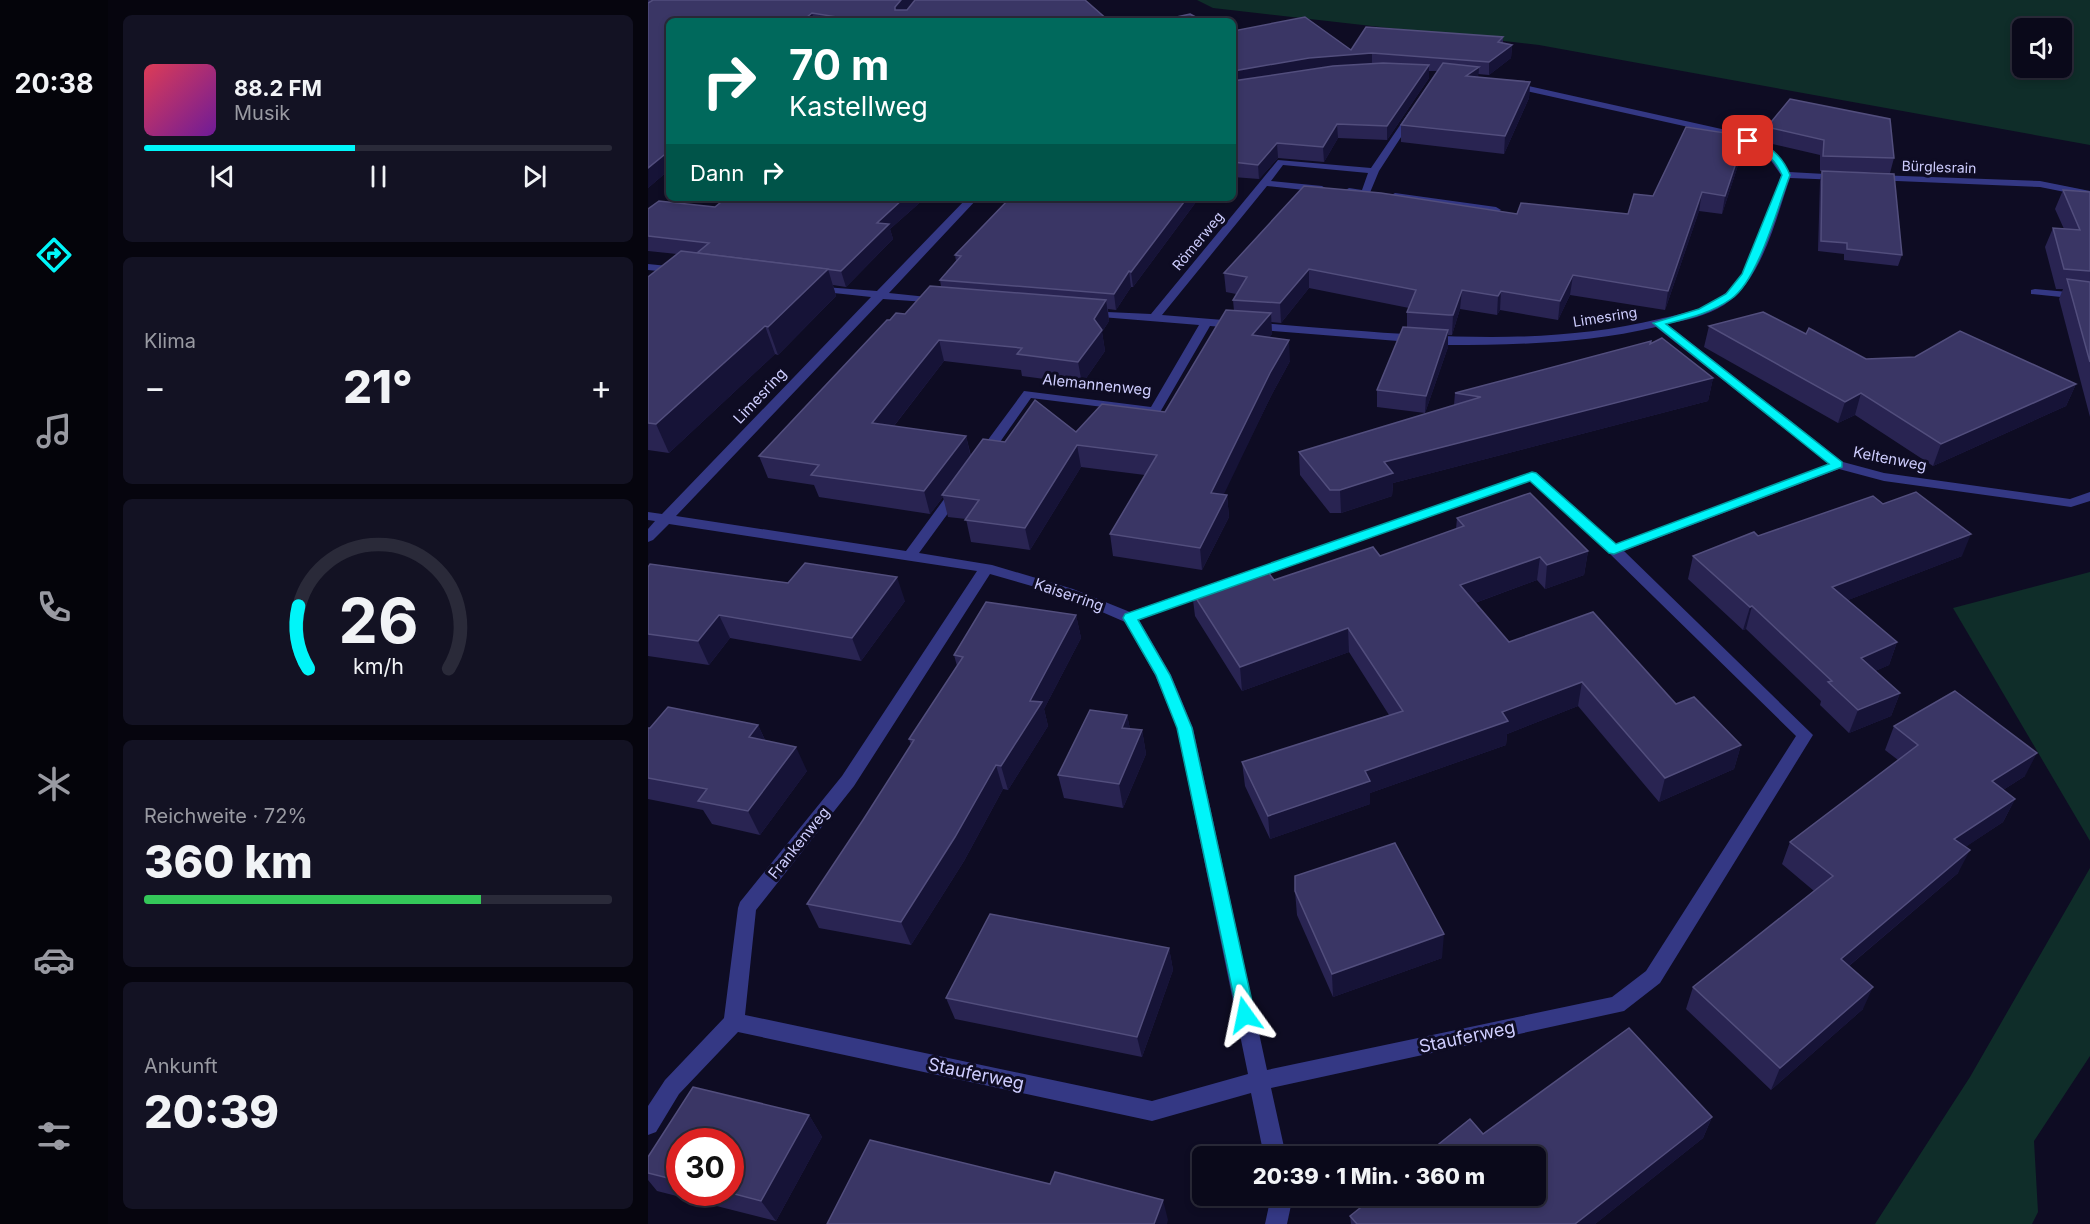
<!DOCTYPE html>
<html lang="de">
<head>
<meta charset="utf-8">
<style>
	body { margin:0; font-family:Inter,sans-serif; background:#131223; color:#f1f3f6; height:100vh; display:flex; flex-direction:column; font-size:22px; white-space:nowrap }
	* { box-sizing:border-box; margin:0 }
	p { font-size:20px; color:#999aa2 }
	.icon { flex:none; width:33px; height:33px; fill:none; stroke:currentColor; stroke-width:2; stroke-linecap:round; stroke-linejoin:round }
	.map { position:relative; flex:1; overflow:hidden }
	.side { display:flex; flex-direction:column; gap:15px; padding:15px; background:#06050e; width:540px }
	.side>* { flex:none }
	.banner { position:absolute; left:18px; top:18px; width:570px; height:183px; border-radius:9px; box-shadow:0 3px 9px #0003,0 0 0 2px #2a2a39; background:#00695c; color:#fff; overflow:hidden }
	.controls { position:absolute; left:1364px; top:18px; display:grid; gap:12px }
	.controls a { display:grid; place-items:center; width:60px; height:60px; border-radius:9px; background:#0a091a; box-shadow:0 3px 9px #0003,0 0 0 2px #2a2a39; font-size:30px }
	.speed { position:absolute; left:18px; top:1128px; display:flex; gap:12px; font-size:30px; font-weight:700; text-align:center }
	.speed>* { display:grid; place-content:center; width:78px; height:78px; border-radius:50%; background:#0a091a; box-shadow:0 3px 9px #0003,0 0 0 2px #2a2a39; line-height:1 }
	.speed .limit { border:9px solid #d22; background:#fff; color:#111 }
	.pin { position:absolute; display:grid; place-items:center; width:51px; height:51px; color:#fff; margin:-26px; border-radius:12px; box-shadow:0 3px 9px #0006 }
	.me { position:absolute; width:66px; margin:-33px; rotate:348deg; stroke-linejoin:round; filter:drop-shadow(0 0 4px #0008) }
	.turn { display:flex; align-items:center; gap:21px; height:126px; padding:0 24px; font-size:27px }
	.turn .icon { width:78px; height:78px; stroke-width:2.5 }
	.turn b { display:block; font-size:42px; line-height:51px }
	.then { display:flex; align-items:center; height:57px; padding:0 24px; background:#0003; gap:12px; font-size:22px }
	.big { font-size:45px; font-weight:800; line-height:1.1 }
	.side .card { flex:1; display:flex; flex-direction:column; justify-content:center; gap:9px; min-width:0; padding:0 21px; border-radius:9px; background:#131223 }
	.side .dial { align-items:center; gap:0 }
	.dial svg { height:156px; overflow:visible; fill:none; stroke:#2a2a39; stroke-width:7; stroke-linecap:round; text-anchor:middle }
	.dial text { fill:#f1f3f6; stroke:none }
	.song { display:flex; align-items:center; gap:18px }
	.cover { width:72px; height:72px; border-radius:9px; background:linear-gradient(135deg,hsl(350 70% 55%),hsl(280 70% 35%)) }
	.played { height:6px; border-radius:3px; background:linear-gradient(90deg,#00f5f9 45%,#2a2a39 45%) }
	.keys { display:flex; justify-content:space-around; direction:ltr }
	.heat { display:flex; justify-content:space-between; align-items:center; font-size:33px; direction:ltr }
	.charge { height:9px; border-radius:4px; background:linear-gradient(90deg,#34c759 72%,#2a2a39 0) }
	.trip { position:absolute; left:544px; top:1146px; width:354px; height:60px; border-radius:9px; background:#0a091a; box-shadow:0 3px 9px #0003,0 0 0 2px #2a2a39; font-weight:800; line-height:60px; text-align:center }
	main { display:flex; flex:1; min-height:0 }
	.tab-bar { display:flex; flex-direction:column; width:108px; justify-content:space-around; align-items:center; background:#04040a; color:#999aa2 }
	.tab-bar .icon { width:42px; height:42px }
	.tab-bar .active { color:#00f5f9 }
	.tab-bar b { font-size:27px; color:#f1f3f6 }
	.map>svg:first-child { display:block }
	.green { fill:#0f2d29; fill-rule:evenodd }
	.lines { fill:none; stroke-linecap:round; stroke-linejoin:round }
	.street { fill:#343884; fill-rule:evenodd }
	.wall { fill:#292452; fill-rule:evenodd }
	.shaded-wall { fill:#161337 }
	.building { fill:#3a3665; stroke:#524e7d; stroke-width:1.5 }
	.route { fill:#00f5f9; stroke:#009fa2; stroke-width:1.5 }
	.labels { text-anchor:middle; stroke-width:6; stroke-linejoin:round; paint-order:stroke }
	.far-street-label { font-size:14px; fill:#cfceff; stroke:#0e0c23 }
	.street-label { font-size:15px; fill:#cfceff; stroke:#0e0c23 }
	.near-street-label { font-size:18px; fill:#cfceff; stroke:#0e0c23 }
</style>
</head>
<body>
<main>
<nav class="tab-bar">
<b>20:38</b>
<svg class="icon active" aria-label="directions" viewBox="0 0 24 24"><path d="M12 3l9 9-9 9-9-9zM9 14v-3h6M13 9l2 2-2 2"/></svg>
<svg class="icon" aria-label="music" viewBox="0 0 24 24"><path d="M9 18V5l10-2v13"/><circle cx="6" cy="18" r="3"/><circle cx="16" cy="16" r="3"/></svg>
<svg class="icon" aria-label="phone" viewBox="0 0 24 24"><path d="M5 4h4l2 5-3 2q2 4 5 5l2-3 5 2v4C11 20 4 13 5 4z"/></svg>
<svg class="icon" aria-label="climate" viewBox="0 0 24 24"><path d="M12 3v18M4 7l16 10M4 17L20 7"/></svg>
<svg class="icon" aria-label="car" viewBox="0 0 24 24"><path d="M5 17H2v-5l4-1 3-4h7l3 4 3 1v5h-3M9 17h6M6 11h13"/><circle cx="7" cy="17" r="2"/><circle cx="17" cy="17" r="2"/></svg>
<svg class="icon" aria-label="filters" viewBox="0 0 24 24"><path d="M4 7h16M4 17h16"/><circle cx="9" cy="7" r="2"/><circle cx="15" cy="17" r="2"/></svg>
</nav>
<section class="side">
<div class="card">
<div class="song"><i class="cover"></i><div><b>88.2 FM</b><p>Musik</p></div></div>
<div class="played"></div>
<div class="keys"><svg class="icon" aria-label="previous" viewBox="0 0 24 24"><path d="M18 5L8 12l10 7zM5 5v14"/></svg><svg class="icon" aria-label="pause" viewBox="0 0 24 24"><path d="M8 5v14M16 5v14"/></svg><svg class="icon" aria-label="next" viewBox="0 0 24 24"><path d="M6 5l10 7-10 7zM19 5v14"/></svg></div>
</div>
<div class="card"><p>Klima</p>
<div class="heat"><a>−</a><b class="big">21°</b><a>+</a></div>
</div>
<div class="card dial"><svg viewBox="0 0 100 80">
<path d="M14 69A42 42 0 1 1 86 69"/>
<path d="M14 69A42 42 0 0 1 9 37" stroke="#00f5f9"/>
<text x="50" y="56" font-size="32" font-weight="700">26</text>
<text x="50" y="72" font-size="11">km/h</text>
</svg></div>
<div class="card"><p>Reichweite · 72%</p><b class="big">360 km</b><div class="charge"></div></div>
<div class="card"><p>Ankunft</p><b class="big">20:39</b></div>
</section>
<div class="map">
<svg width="1442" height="1224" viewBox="0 0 1442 1224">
	<rect width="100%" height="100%" fill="#0e0c23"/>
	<g class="green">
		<path d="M549,0H1442V145L891,45L565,8ZM1374,28H1413V68H1374Z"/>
		<polygon points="1442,572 1442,841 1305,608"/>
		<polygon points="1442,868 1442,1056 1386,1141 1390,1212 1384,1224 1227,1224 1322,1077"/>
	</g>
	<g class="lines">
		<g class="street">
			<path d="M863,82L1087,132L1126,151L1141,172L1195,175V179L1192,180L1142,178C1128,218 1114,281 1076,305C1059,316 1038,320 1019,324L1195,462L1236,473L1422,499L1442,492V501L1423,507L1236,481L1191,469L976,551L1165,735L1012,983L976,1011L623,1088L638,1156H616L603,1093L504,1121L90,1032L31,1094L8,1132L0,1135V1106L17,1080L76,1018L90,908L92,902L194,776L329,571L21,524L5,540L0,542V529L7,521L0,520V512L14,514L223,297L167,291L161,288L163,286L229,291L319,198H330L241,293L289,298L295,301L293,303L235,299L28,516L258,551L305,487L310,486L317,490L271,553L344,565L425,589L482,612L558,586H568L570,589L568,592L491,620L523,675L545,728L619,1070L964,997L998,971L1148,736L961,553L882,481L605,579H595L593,576L595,573L884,472L889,473L968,544L1181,464L1008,327C940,343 870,345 800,345L562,326L511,414L383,398L340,459L335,460L328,456L376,391L503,407L551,325L441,316L437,315V311L503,314L630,160L723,168L761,112L764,111L768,114L731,171L721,195L701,194L696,191L701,188L714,190L720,173L635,165L623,181L674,186L679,189L674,192L619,186L514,315C576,320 638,325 699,330C804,338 908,344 1011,319C1032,314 1057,310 1074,296C1109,268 1119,215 1133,175L1119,155L1081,136L860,87V83ZM342,574L415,595L477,622L507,675L529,728L600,1074L504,1101L97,1015L108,910L206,786Z"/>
			<polygon points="1228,175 1392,181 1442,191 1442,197 1392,187 1225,180 1223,178"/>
			<polygon points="747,193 848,207 853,210 848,213 743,198 742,196"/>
			<polygon points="26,198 37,198 0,226 0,218"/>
			<polygon points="0,264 30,267 35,270 30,273 0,270"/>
			<polygon points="1387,289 1442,294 1442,300 1383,294 1383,290"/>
			<polygon points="623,1196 645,1196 639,1224 617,1224"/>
		</g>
	</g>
	<g class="wall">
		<polygon points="0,0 266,0 258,10 461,21 21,21 21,170 0,188"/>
		<polygon points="585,31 703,50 855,37 855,43 864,45 863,58 841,75 830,74 830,77 882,82 881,98 856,154 753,142 753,125 789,71 781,71 781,78 739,140 690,138 676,162 630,158 611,179 585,177"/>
		<polygon points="1142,99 1246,158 1242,173 1172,171 1172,155 1116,142 1119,127"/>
		<polygon points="1094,153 1074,214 1051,211 1017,310 922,295 910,320 852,310 849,315 812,309 804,335 800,335 800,347 777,413 729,407 729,390 759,327 759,312 761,308 661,288 633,323 623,322 624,334 621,337 642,361 624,394 575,494 579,495 581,517 554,570 465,556 462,534 497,475 433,467 382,550 323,542 318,519 300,517 295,497 282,514 171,497 166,485 120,478 111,456 242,320 257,314 293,286 292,280 308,261 307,255 551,198 485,287 483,287 468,310 460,309 461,321 454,332 457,351 434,384 374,376 373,370 296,361 246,426 318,436 323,456 357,442 428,432 517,412 586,311 585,300 588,294 578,292 576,273 869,214 980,214 1005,196"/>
		<polygon points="1174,171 1254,255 1250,266 1196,260 1196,254 1170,251 1172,181"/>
		<polygon points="1415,190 1442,192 1442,417 1411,299 1415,289 1408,289 1397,247 1405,228 1416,229 1407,209"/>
		<polygon points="78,198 277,198 242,229 245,239 198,287 185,285 188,296 130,355 127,354 21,453 0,450 0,277 29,254 0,251 0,209 67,207"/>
		<polygon points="1061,326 1158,334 1218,359 1428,384 1418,406 1285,466 1207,415 1190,423 1056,347"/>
		<polygon points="1002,343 1065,378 1060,401 745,483 744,496 693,513 682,513 652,475 651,452 806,405 807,393"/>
		<polygon points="1235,504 1314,556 1200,600 1249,642 1241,665 1227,671 1252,693 1243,716 1201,733 1172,705 1173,701 1098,629 1095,630 1040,579 1045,556 1110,536"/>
		<polygon points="809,518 940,551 936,575 897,589 889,580 827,603 861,642 1028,704 1093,745 1086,769 1011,802 930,706 859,734 858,745 722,793 722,804 622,839 597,786 594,762 741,715 701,652 594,691 547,616 544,592 626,580 732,556 808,529"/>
		<polygon points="0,567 257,601 213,661 82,638 61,665 0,656"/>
		<polygon points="428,615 433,638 396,709 400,726 360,790 355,789 316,861 263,945 171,928 159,904 215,820 263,745 261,739 309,666 306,655"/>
		<polygon points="479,715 482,729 494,730 498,754 475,808 416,798 410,775"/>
		<polygon points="110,725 117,740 159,771 112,835 64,824 55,810 0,799 0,728"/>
		<polygon points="1246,726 1377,776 1355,790 1367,799 1355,822 1317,847 1310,873 1201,966 1215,1009 1123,1090 1038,1009 1045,987 1166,891 1134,864 1142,842 1250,760 1237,750"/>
		<polygon points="647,891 794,958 685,997 649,915"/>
		<polygon points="521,948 525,970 494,1057 307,1019 298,998"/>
		<path d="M45,1087L161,1115L174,1137L128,1221L9,1191L0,1180V1157ZM32,1142H82V1192H32Z"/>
		<polygon points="1064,1117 1055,1138 947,1224 703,1224 702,1216 835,1134"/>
	</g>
	<g class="shaded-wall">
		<polygon points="253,0 266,0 250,20 247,7"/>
		<polygon points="164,13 166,21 154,21"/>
		<polygon points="864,45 863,58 841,75 841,62"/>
		<polygon points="724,53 724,67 585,85 585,71 661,58"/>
		<polygon points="781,65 781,78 739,140 739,126"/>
		<polygon points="831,67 830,83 818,76"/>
		<polygon points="882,82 881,98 856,154 857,136"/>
		<polygon points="689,124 690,138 676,162 675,147"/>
		<polygon points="1097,136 1094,153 1074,214 1077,196"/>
		<polygon points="629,143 630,158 611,179 610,165"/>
		<polygon points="21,151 21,170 0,188 0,168"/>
		<polygon points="1054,192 1051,211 1017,310 1020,291"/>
		<polygon points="256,198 277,198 242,229 245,239 198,287 193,271 229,223"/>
		<polygon points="539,198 551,198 485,287 483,272"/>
		<polygon points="180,269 188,296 130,355 120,327"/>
		<polygon points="661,269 661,288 633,323 632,303"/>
		<polygon points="481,271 483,287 468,310 466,294"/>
		<polygon points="925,275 922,295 910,320 912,301"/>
		<polygon points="814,290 812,309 804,335 805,315"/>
		<polygon points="853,291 852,310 849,315 850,296"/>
		<polygon points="458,300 461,321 454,332 457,351 434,384 430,362 446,319"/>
		<polygon points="623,313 624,334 606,356 604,335"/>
		<polygon points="117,326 127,354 21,453 8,424"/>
		<polygon points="800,330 800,347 777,413 778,396"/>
		<polygon points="291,340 296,361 231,445 224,423"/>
		<polygon points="641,340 642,361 624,394 566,515 563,493 622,373"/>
		<polygon points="1065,378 1060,401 745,483 744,496 693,513 692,490 736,462"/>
		<polygon points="1428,384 1418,406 1285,466 1293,444"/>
		<polygon points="1213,393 1207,415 1190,423 1197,402"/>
		<polygon points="318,436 323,458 294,495 295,497 282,514 276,491"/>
		<polygon points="429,445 433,467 382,550 377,528"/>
		<polygon points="579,495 581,517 554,570 552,548"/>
		<polygon points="1323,534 1314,556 1177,609 1184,587"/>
		<polygon points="940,551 936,575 897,589 899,565"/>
		<polygon points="892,557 889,580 810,609 812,585"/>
		<polygon points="249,577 257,601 213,661 204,638"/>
		<polygon points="1104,606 1098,629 1095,630 1102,607"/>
		<polygon points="71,615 82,638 61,665 50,641"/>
		<polygon points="428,615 433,638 396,709 400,726 360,790 353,766 382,701"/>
		<polygon points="700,628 701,652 594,691 592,667"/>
		<polygon points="1249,642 1241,665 1205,681 1213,658"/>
		<polygon points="934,682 930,706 859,734 858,745 722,793 722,804 622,839 620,816 717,771 854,712"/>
		<polygon points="1252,693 1243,716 1201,733 1210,710"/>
		<polygon points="479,715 484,739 474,728"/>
		<polygon points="110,725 121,749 101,737"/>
		<polygon points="494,730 498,754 475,808 471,784"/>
		<polygon points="1093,745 1086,769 1011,802 1017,778"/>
		<polygon points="148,747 159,771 112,835 100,811"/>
		<polygon points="1389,753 1377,776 1333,804 1344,781"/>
		<polygon points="348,765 355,789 316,861 263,945 253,922"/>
		<polygon points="1367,799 1355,822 1295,862 1306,839"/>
		<polygon points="1322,850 1310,873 1183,981 1193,959"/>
		<polygon points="796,934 794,958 685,997 684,974"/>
		<polygon points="521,948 525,970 494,1057 489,1037"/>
		<polygon points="1225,987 1215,1009 1123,1090 1132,1068"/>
		<polygon points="161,1115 174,1137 128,1221 113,1201"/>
		<polygon points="1064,1117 1055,1138 947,1224 927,1224"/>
		<polygon points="515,1200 520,1220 519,1224 506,1224"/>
	</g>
	<g class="building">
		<polygon points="5,0 253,0 247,7 247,10 259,10 267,0 437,0 461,21 214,21 164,13 154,21 21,21 21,151 0,168 0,3"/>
		<polygon points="542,14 555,21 510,21"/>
		<polygon points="657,17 703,50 718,27 855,37 850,42 864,45 841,62 724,53 661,58 585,71 585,31"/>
		<polygon points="735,63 781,65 739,126 689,124 675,147 629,143 610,165 585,162 585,81 685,66"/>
		<polygon points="795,63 831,67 818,76 882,82 857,136 753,125"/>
		<polygon points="1142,99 1242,119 1246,158 1175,156 1176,140 1119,127"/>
		<polygon points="1038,127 1097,136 1077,196 1054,192 1020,291 925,275 912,301 853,291 850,296 814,290 805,315 801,315 759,312 768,290 661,269 632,303 585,300 599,277 576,273 656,186 733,193 869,214 873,203 980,214 986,194 1005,196"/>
		<polygon points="1174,171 1246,174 1254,255 1199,249 1199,243 1173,241"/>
		<polygon points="1415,190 1442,192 1442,271 1416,269 1405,228 1432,230"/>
		<polygon points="78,198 256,198 229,223 241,224 193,271 49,253 61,243 0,236 0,209 11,201 67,207"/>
		<polygon points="362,198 539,198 483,272 481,271 466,294 292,280 313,256 307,255"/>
		<polygon points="33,251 180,269 120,327 117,326 8,424 0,423 0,277"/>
		<polygon points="1419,279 1442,282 1442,362"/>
		<polygon points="282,286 458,300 446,319 454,330 430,362 369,354 374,348 291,340 224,423 318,436 276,491 163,475 171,465 111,456 239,320 242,320 248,313 257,314"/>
		<polygon points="578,310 623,313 604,335 641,340 622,373 563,493 579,495 552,548 462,534 509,455 429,445 377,528 317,520 331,500 294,495 335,439 357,442 387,400 428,432 454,404 517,412"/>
		<polygon points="1115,312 1158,334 1161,328 1218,359 1267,357 1312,331 1428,384 1293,444 1213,393 1197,402 1061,326"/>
		<polygon points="755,327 800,330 778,396 729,390"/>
		<polygon points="1014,338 1065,378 736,462 745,473 692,490 682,490 651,452 833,397 807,393 1003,341 1002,344"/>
		<polygon points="1268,492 1323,534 1184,587 1249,642 1213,658 1252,693 1210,710 1180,682 1184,681 1104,606 1102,607 1045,556 1106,532 1110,536 1225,496 1235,504"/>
		<polygon points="882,493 940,551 899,565 892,557 812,585 861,642 945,612 1028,704 1046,697 1093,745 1017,778 934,682 854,712 860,721 717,771 722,781 620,816 594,762 755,711 700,628 592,667 544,592 617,568 626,580 725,547 732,556 816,526 809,518"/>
		<polygon points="157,563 249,577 204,638 71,615 50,641 0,634 0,567 2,564 140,583"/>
		<polygon points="338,602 428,615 382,701 394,702 353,766 348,765 307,837 253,922 159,904 215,820 266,740 261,739 315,657 306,655"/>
		<polygon points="1307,691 1389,753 1344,781 1367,799 1306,839 1322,850 1193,959 1225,987 1132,1068 1045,987 1185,876 1142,842 1270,745 1246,726"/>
		<polygon points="20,707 110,725 101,737 148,747 100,811 50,801 59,789 0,778 0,728 2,728"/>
		<polygon points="442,710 479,715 474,728 494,730 471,784 410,775"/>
		<polygon points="747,843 796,934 684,974 647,891 647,876"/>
		<polygon points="342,914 521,948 489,1037 298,998"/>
		<polygon points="981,1028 1064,1117 927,1224 709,1224 702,1216 727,1196 888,1196 888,1156 776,1156 822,1119 835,1134"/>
		<polygon points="45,1087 161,1115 113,1201 79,1192 82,1192 82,1142 32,1142 32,1181 0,1173 0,1157"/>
		<polygon points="222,1140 402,1184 407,1172 515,1200 506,1224 179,1224"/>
	</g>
	<path class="route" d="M1100,138C1121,145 1134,155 1142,175C1130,206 1110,281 1083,299C1063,313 1041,318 1018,324L1194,462V467L966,554L961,553L882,481L490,620L522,675L544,728L607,1015L604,1021L597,1023L591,1021L529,728L508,675L475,618L477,614L884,472L888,473L968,544L1181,464L1005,323L1051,309L1078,294L1094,274L1134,175C1126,157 1115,150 1097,143V139Z"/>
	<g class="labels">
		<g class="far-street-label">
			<text transform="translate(1291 167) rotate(2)" y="5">Bürglesrain</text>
			<text transform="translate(550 241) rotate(-50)" y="5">Römerweg</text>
			<text transform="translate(957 317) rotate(-9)" y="5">Limesring</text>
		</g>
		<g class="street-label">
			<text transform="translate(449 385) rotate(6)" y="5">Alemannenweg</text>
			<text transform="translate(112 396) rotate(-47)" y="5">Limesring</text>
			<text transform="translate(1242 459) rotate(11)" y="5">Keltenweg</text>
			<text transform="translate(421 595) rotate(19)" y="5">Kaiserring</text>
			<text transform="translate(151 843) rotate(-51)" y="5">Frankenweg</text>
		</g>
		<g class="near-street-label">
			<text transform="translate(819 1037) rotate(-12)" y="6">Stauferweg</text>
			<text transform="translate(328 1074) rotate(12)" y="6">Stauferweg</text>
		</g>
	</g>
</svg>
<div class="controls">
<a><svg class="icon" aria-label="sound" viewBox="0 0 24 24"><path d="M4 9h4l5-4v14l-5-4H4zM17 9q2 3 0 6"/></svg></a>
</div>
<div class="speed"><div class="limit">30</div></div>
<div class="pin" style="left:1100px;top:141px;background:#d93025"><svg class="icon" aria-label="arrive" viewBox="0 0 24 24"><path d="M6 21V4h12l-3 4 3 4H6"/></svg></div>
<svg class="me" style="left:597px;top:1015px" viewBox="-20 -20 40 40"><path d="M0-17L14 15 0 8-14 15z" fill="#00f5f9" stroke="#fff" stroke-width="4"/></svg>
<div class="trip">20:39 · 1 Min. · 360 m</div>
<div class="banner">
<div class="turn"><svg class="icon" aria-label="right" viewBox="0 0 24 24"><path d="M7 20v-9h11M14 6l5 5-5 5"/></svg><div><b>70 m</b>Kastellweg</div></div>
<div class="then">Dann<svg class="icon" aria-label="right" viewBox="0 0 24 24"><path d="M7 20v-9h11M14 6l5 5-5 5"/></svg></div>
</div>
</div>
</main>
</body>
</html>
